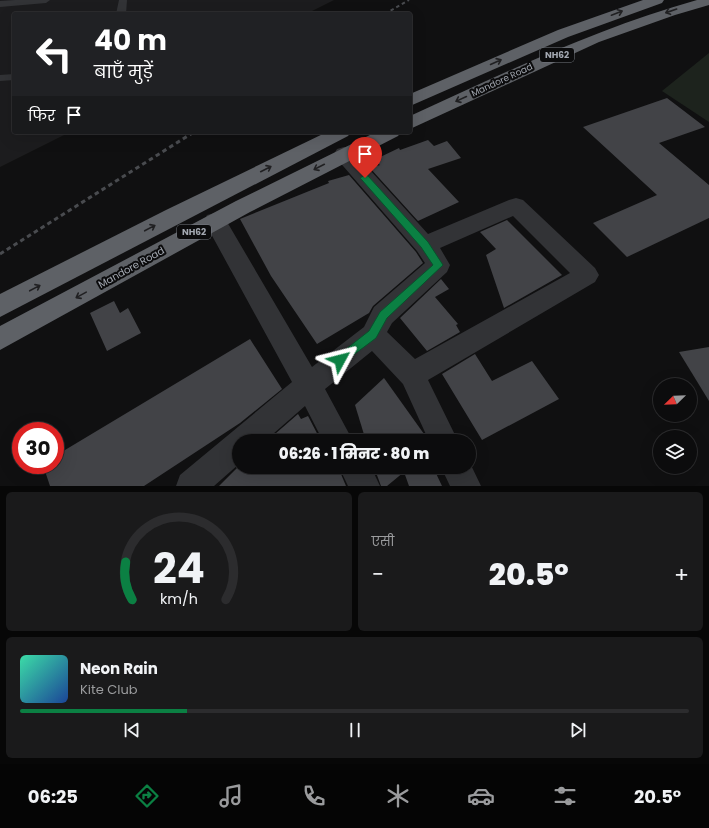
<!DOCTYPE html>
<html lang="hi">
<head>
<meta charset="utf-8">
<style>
	body { margin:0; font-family:Poppins,"Noto Sans Devanagari",sans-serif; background:#1a1a1b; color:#f1f3f6; height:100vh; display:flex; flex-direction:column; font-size:15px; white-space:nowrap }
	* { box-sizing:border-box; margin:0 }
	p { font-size:13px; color:#9a9b9d }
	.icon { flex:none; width:22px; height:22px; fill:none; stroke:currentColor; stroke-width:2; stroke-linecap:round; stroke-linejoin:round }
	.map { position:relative; height:486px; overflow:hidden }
	.details { display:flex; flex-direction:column; gap:6px; padding:6px; background:#070707; flex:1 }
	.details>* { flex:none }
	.hud { position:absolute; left:12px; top:12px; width:400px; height:122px; border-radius:4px; box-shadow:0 4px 16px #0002,0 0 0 1px #2c2c2e; background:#202124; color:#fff; overflow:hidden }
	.needle { width:26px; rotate:247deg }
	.fabs { position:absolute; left:653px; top:378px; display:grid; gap:8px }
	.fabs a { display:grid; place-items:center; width:44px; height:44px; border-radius:50%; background:#0c0c0d; box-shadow:0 4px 16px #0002,0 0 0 1px #2c2c2e; font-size:20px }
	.speed { position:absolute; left:12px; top:422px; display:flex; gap:8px; font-size:20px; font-weight:700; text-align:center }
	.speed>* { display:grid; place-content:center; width:52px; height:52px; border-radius:50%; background:#0c0c0d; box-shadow:0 4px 16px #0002,0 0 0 1px #2c2c2e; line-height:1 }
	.speed .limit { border:6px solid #d22; background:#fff; color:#111 }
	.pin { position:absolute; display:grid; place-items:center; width:34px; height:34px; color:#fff; margin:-41px -17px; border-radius:50% 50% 50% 0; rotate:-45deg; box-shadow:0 0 4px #0007 }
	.pin .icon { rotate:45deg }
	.me { position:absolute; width:44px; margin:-22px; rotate:52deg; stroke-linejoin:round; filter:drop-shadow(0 0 3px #0008) }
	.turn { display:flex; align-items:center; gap:14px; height:84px; padding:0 16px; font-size:18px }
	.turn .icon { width:52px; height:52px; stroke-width:2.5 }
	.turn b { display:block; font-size:28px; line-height:34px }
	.then { display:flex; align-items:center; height:38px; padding:0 16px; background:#0003; gap:8px; font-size:15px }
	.big { font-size:30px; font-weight:800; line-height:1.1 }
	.details .widget { flex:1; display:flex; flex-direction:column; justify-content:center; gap:6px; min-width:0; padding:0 14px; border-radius:6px; background:#1a1a1b }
	.details .dial { align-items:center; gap:0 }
	.dial svg { height:104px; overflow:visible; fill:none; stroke:#2c2c2e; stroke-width:7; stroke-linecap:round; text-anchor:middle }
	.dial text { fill:#f1f3f6; stroke:none }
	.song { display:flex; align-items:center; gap:12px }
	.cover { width:48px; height:48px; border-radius:6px; background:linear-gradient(135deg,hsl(160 70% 55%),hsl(220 70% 35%)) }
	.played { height:4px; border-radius:2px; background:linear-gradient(90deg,#0b8043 25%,#2c2c2e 25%) }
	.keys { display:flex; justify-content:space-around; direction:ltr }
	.heat { display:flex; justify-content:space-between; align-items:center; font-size:22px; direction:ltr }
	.details .tiles { flex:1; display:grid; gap:6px; grid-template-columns:1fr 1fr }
	.widget:last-child { grid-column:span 2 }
	.trip { position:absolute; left:232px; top:434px; width:244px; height:40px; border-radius:20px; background:#0c0c0d; box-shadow:0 4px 16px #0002,0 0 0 1px #2c2c2e; font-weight:800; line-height:40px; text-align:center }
	.tab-bar { display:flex; height:64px; justify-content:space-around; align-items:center; background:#050505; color:#9a9b9d }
	.tab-bar .icon { width:28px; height:28px }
	.tab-bar .selected { color:#0b8043 }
	.tab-bar b { font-size:18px; color:#f1f3f6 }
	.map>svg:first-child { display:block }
	.built { fill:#1c1c1e }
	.green { fill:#1d231d }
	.building { fill:#424347 }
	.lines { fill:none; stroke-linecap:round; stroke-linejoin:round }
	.lane { fill:#323336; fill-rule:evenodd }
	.street { fill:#323336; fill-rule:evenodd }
	.highway { fill:#5e6166; fill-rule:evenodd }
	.rail-far1 { stroke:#494b4f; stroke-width:2; stroke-dasharray:3.5 3; stroke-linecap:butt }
	.rail { stroke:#494b4f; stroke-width:3; stroke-dasharray:4.5 3.5; stroke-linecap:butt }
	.oneway { stroke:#202022 }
	.route { fill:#0b8043; stroke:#07532c }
	.labels { text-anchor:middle; stroke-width:4; stroke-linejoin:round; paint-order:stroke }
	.shield { fill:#0b0b0c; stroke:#757980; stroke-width:1 }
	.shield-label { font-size:9px; font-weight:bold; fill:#a3a8b1 }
	.far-street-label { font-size:9px; fill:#a3a8b1; stroke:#0b0b0c }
	.street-label { font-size:10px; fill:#a3a8b1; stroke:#0b0b0c }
</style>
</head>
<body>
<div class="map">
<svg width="709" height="486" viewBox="0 0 709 486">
	<rect width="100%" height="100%" fill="#101011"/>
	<polygon class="built" points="0,0 334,0 306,14 14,14 14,132 70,132 0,167"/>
	<polygon class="green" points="709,53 709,122 662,91"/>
	<g class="building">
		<polygon points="667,98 705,127 659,143 709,185 709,218 627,257 593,223 657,195 583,127"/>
		<polygon points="428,140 434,146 447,141 461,158 428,169 459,202 418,221 370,168 380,165 374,160 399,148 400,150"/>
		<polygon points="349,175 416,252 423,263 373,306 369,313 317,344 271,276 240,219 329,183 328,181"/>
		<polygon points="507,220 562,275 504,308 486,255 496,249 480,232"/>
		<polygon points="441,279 449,289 435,297 458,324 456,325 460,332 427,351 400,318"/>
		<polygon points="114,301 120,313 128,308 141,333 107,351 90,313"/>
		<polygon points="250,339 282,389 240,423 144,486 50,486 43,465 55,465 55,456"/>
		<polygon points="709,347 709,401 679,352"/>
		<polygon points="475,354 492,381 532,361 559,399 482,440 442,374"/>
		<polygon points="384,378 424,434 427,441 366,441 355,405"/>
		<polygon points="298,414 301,419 308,416 321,441 267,441"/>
		<polygon points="239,466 338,467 346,486 219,486"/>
		<polygon points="374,467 433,467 442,486 409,486 404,472 387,486 381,486"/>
	</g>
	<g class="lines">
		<g class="lane">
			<polygon points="15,0 50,0 46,3 0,7 0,1"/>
			<polygon points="119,0 127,0 126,14 116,14"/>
			<polygon points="14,74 14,80 0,81 0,75"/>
		</g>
		<g class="street">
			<path d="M344,147L351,149L428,234L509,200L516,198L523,200L595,268L599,275L595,282L428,380L458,441H429L403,384L372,351L325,389L353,441H323L305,406L265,441H239V464L214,486H176L180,475L292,382L204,221L207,215L215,213L223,215L312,367L364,327L374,307L425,263L417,251L337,159L334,154L337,149ZM513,216L570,273L415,359L387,332L392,323L447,272L450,265L440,248Z"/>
			<polygon points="469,461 481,486 450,486 441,467 469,467"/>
			<polygon points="339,467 371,467 380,486 348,486"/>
		</g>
		<g class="highway">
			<polygon points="643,0 664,0 662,3 568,37 410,106 410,94 558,30"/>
			<path d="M697,0H709V5L675,15L599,42L410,129V116C504,73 597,28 697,0Z"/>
			<polygon points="327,132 351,132 348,136 0,317 0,294 166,210"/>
			<polygon points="376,132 401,132 398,136 250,212 0,350 0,326 236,201"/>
		</g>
		<polyline class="rail-far1" points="385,14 409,0"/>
		<polyline class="rail" points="0,254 194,132"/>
	</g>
	<defs><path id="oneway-shaft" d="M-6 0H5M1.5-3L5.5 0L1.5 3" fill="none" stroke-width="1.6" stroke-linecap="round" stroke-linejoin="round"/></defs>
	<g class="oneway">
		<use href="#oneway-shaft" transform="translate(671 11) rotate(161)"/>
		<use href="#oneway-shaft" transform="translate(617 13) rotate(-21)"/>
		<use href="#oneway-shaft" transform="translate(496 62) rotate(-24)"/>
		<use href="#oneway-shaft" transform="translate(461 99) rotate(155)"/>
		<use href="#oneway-shaft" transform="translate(319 167) rotate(153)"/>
		<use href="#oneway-shaft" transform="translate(266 169) rotate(-27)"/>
		<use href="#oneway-shaft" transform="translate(150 228) rotate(-28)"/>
		<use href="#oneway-shaft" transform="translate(35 288) rotate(-28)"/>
		<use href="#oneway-shaft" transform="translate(81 295) rotate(151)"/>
	</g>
	<polygon class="route" points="365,175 368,176 428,242 443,265 387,318 376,338 340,365 336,364 335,360 336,357 369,331 380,312 433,265 421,247 362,180 360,178"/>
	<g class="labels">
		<g class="shield">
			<rect x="540" y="48" width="34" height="14" rx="3"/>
			<rect x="177" y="225" width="34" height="14" rx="3"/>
		</g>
		<g class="shield-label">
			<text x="557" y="58">NH62</text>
			<text x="194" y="235">NH62</text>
		</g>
		<g class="far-street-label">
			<text transform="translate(502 80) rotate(-25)" y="3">Mandore Road</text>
		</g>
		<g class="street-label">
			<text transform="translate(131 267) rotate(-29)" y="4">Mandore Road</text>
		</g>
	</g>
</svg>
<div class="fabs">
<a><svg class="needle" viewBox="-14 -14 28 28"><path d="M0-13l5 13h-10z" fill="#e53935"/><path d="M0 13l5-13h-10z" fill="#9a9b9d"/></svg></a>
<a><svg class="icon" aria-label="layers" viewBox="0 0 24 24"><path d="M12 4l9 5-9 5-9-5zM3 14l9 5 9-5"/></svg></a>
</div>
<div class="speed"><div class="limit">30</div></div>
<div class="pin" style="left:365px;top:178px;background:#d93025"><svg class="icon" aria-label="arrive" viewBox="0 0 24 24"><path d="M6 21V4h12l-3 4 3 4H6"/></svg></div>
<svg class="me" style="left:340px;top:360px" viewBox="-20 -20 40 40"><path d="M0-17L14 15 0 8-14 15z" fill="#0b8043" stroke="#fff" stroke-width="4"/></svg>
<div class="trip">06:26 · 1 मिनट · 80 m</div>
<div class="hud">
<div class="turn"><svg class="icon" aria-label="left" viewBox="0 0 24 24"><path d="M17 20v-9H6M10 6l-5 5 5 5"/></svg><div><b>40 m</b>बाएँ मुड़ें</div></div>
<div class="then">फिर<svg class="icon" aria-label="arrive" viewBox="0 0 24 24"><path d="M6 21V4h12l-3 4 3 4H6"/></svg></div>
</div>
</div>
<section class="details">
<div class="tiles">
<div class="widget dial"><svg viewBox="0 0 100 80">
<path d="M14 69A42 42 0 1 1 86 69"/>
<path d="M14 69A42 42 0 0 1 9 40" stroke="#0b8043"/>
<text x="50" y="56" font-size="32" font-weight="700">24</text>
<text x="50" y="72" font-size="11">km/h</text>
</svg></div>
<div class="widget"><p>एसी</p>
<div class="heat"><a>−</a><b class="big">20.5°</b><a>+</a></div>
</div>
<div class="widget">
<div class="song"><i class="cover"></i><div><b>Neon Rain</b><p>Kite Club</p></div></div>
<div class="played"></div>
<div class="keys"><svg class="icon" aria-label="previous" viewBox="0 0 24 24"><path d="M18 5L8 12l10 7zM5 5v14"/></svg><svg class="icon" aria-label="pause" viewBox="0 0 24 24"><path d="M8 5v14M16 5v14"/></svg><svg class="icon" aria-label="next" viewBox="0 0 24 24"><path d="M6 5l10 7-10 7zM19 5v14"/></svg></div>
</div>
</div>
</section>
<nav class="tab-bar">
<b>06:25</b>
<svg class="icon selected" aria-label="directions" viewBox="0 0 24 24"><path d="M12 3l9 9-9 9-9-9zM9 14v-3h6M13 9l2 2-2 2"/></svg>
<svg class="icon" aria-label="music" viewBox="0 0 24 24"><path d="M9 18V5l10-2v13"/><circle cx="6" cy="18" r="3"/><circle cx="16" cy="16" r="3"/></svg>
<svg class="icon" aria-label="phone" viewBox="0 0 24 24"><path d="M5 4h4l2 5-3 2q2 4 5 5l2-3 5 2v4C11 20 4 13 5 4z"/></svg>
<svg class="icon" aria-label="climate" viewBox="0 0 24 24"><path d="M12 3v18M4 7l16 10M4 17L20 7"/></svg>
<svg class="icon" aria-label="car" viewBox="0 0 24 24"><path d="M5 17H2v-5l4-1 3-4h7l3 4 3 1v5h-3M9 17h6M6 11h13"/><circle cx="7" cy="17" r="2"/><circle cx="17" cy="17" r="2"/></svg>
<svg class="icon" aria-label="filters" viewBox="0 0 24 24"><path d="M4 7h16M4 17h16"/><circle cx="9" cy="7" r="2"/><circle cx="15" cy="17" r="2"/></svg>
<b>20.5°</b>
</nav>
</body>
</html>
